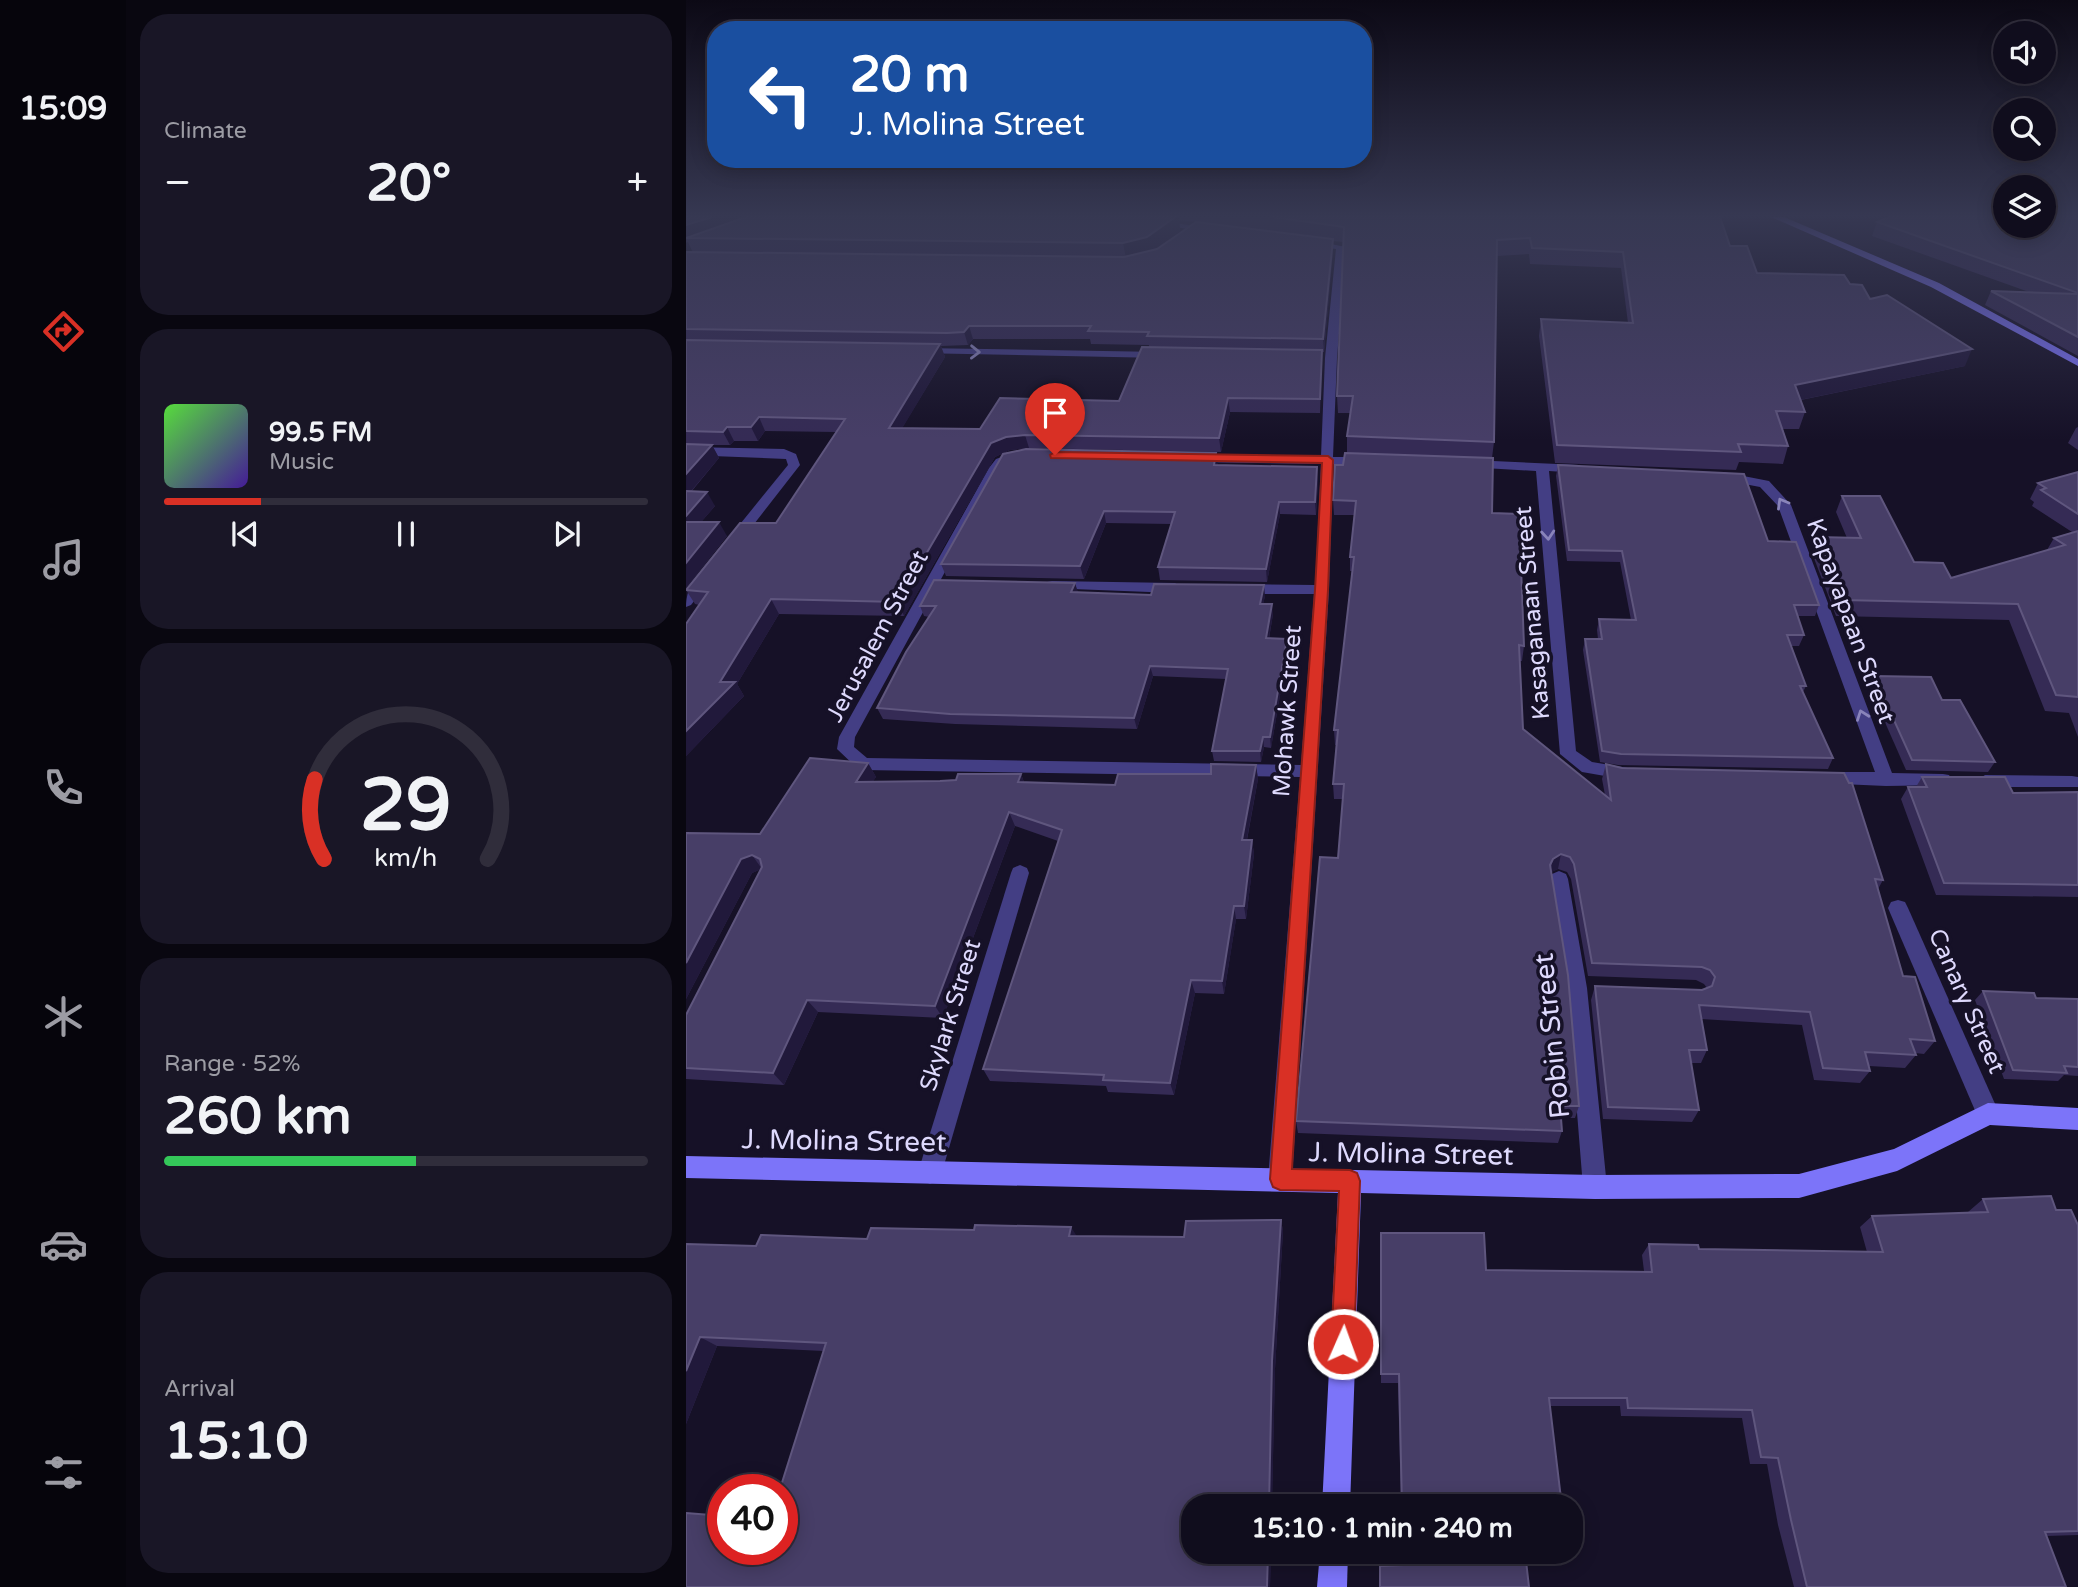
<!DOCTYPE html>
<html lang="en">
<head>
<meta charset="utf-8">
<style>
	body { margin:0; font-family:"Varela Round",sans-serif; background:#191626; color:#f1f3f6; height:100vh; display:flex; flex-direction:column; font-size:26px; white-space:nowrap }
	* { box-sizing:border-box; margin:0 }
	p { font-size:23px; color:#9c9ca4 }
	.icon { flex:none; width:38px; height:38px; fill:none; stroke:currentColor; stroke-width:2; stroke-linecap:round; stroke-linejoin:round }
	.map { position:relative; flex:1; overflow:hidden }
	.drawer { display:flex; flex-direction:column; gap:14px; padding:14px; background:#090710; width:560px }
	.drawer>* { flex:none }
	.hud { position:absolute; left:21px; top:21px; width:665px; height:147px; border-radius:28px; box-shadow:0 4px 18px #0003,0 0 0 2px #302d3b; background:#1a4fa0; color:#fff; overflow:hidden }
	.tools { position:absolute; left:1307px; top:21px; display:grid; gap:14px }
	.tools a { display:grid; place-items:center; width:63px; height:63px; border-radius:50%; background:#100d1d; box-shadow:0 4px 18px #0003,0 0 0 2px #302d3b; font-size:35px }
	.speed { position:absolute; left:21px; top:1474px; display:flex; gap:14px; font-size:35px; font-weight:700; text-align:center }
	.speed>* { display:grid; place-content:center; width:91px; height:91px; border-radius:50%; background:#100d1d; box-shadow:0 4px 18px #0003,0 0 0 2px #302d3b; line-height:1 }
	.speed .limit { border:10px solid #d22; background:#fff; color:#111 }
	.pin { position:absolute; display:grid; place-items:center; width:60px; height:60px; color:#fff; margin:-72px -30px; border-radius:50% 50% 50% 0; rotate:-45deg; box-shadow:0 0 7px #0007 }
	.pin .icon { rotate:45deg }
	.me { position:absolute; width:77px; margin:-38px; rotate:2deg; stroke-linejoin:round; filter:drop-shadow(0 0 5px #0008) }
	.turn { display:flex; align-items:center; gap:24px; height:147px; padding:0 28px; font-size:32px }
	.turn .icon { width:91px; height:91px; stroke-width:2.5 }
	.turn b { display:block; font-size:49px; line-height:60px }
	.big { font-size:52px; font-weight:800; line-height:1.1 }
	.drawer .card { flex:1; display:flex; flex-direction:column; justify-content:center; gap:10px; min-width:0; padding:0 24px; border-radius:28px; background:#191626 }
	.drawer .dial { align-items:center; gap:0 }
	.dial svg { height:182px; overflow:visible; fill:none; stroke:#302d3b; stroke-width:7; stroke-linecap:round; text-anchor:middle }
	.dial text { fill:#f1f3f6; stroke:none }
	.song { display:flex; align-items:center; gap:21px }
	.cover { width:84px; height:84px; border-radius:10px; background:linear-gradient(135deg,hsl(110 70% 55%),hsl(260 70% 35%)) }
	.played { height:7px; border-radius:4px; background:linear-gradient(90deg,#d93025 20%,#302d3b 20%) }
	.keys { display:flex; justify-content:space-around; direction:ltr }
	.heat { display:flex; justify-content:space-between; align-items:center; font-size:38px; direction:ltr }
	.charge { height:10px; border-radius:5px; background:linear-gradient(90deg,#34c759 52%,#302d3b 0) }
	.trip { position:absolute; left:495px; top:1494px; width:402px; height:70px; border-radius:28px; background:#100d1d; box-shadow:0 4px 18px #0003,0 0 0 2px #302d3b; font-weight:800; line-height:70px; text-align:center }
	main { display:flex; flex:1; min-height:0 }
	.dock { display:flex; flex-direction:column; width:126px; justify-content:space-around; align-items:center; background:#06050c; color:#9c9ca4 }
	.dock .icon { width:49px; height:49px }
	.dock .on { color:#d93025 }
	.dock b { font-size:32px; color:#f1f3f6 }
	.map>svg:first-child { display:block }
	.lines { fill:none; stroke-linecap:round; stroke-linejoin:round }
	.street { fill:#433e84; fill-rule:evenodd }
	.secondary { fill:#7c74f9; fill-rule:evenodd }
	.wall { fill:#352b55; fill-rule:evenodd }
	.shaded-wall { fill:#21193b }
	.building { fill:#473e67; stroke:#5f567e; stroke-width:2 }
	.oneway { stroke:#8984ba }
	.route { fill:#d93025; stroke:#8d1f18; stroke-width:2 }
	.labels { text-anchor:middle; stroke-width:7; stroke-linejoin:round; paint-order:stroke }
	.street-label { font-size:24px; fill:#ded9fd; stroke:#161127 }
	.near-street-label { font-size:28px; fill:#ded9fd; stroke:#161127 }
</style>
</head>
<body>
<main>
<nav class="dock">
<b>15:09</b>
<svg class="icon on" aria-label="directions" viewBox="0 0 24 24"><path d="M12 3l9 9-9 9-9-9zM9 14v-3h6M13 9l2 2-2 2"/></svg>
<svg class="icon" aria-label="music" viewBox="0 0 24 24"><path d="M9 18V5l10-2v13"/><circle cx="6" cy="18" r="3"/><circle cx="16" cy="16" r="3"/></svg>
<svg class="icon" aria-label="phone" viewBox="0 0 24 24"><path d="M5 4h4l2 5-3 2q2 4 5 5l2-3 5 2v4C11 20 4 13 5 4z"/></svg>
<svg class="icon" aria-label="climate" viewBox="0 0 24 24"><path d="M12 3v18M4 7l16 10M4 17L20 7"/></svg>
<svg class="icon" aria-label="car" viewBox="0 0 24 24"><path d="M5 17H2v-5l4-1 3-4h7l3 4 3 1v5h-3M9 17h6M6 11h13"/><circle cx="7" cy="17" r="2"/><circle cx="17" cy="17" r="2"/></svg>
<svg class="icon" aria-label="filters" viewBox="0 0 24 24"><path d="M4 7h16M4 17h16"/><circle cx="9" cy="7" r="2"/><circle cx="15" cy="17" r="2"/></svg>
</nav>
<section class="drawer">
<div class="card"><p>Climate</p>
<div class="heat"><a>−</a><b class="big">20°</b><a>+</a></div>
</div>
<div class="card">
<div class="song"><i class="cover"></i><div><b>99.5 FM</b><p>Music</p></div></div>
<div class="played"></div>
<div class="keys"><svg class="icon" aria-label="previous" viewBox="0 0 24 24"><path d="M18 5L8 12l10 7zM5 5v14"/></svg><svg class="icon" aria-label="pause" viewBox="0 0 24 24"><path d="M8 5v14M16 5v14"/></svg><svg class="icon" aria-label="next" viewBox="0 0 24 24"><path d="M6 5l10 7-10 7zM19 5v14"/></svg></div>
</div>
<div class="card dial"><svg viewBox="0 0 100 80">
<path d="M14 69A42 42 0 1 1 86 69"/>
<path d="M14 69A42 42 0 0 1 10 34" stroke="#d93025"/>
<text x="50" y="56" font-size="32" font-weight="700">29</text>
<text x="50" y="72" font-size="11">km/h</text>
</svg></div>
<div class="card"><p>Range · 52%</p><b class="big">260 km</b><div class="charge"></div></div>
<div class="card"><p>Arrival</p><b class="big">15:10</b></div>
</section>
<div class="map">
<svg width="1392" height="1587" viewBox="0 0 1392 1587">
	<rect width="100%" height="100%" fill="#161127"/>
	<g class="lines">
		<g class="street">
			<polygon points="426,217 453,217 532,230 527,233"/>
			<polygon points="624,240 660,247 651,358 647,457 680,457 686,461 680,465 647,464 643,590 606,1179 602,1187 594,1191 586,1187 582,1179 614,777 177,770 171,768 151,749 153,737 303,468 310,459 330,452 336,456 315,469 169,737 168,747 181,758 615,765 628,594 555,594 548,589 555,584 629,585 635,464 509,462 503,458 509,454 635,456 639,358 650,249 621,245 619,243"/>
			<polygon points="234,348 476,352 482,355 476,358 230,353 229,351"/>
			<polygon points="0,447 98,449 110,454 114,465 54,542 49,543 42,539 102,465 100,459 0,455"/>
			<polygon points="785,460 893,465 899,469 893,473 863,471 890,751 906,762 948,769 951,774 948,779 942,780 896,772 874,754 850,471 781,467 781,461"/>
			<polygon points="1037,472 1083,481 1105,505 1206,773 1257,774 1263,775 1266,780 1263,785 1200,786 1132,783 1129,778 1138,772 1189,772 1092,506 1074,487 1032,479 1032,473"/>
			<path d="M19,574L26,578L5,605L0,607C0,593 5,578 19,574Z"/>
			<polygon points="366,581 489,583 496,588 489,593 361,588 361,582"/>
			<polygon points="1299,775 1386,776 1392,777 1392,787 1299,787 1290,781"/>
			<polygon points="334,865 341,868 343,873 256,1172 252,1180 244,1184 236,1180 232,1172 325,873 327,868"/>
			<polygon points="873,871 880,874 882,879 901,988 921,1187 917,1195 909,1199 901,1195 897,1187 881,988 864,879 866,874"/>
			<polygon points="1212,900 1219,902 1222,908 1310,1106 1313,1114 1310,1122 1302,1125 1294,1122 1202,908 1205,902"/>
		</g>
		<g class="secondary">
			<polygon points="1085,217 1098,217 1253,283 1392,359 1392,366 1245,287"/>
			<polygon points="1302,1103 1392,1108 1392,1130 1304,1125 1211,1171 1113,1198 909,1199 675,1193 664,1507 636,1507 652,1193 0,1178 0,1156 909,1175 1113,1174 1208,1149"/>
			<polygon points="634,1552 662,1552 661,1587 631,1587"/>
		</g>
	</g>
	<g class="wall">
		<path d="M0,217H1034L1044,246L1071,273L1164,284L1279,366L1115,400L1119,412L1113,429H1097L1102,446L1097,464L1053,462L1050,470L869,463L853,336L855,319L942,323L935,268L844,264L843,254L811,256L808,442L806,458V513L838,646L836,661H834L837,729L919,795L916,779L920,764L1197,880L1192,889L1217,976L1249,1041L1238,1054L1229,1053L1230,1055L1219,1068L1183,1066L1184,1071L1174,1083L1128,1080L1116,1025L1015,1019L1021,1050L1015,1063H1005L1013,1110L1006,1122L917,1119L905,1000L909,986L1016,990L1021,988L1018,984L1010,980L902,976L885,879L881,872L872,869L865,872L893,1106L889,1118H875L876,1131L872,1143L612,1133L610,1121L652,858L657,799H648L647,784L650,745H649L648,730L666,571H664V557L668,515H648L647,500L661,453V436L664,413H652L651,396L657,242L647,241V251L638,352H636L634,413L544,412L535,452L343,448L324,450L309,457L218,616L93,614L51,684L58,696L0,756L13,605L9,604L0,590L90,523L150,432L79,431L72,441H48L44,445H26L33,458L5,492L29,506L15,522L41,536L0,588V252L7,253L2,242L0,243ZM493,220L510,222L471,249L468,250L494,231ZM287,339H404L405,344L463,345V348L433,401L294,429L216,428L259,357L255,346L282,345Z"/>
		<polygon points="1392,217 1392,356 1299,305 1305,291 1343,292 1186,236 1191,222"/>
		<polygon points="1392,427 1392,450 1382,443 1390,428"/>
		<polygon points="532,465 632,480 630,515 594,514 581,582 474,580 472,567 485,524 420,523 398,579 260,576 255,564"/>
		<polygon points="872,465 1082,541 1133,605 1129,616 1111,616 1118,635 1113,646 1105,646 1120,686 1117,692 1147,758 1142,769 932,765 914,762 897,650 899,639 912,639 911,630 913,619 945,620 934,562 881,561 870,476"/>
		<polygon points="1392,472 1392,737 1383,713 1359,711 1323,620 1150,616 1126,553 1132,537 1161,538 1150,512 1156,496 1228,562 1265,578 1361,550 1368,538 1386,532 1346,506 1348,502 1344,499 1352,483"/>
		<polygon points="389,583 392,593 465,595 579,596 577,604 587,614 583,639 601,639 602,649 585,748 578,747 575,762 528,761 526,751 540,679 467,676 451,729 269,724 197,719 191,708 243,617 238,616 234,606"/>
		<polygon points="1188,676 1256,700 1309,762 1302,772 1220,770 1183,686"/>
		<polygon points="182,763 190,777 186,782 254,781 335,774 338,782 429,785 525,774 570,765 572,779 561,840 566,840 568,854 560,919 550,919 538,994 509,993 488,1095 422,1092 420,1086 304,1081 297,1069 372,841 329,826 257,1018 132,1012 98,1085 0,1079 0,1015 75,869 66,873 0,999 0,833 74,834"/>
		<polygon points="1236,777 1327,793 1392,792 1392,897 1250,895 1215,799 1222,787 1230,787"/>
		<polygon points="1297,991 1350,998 1392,999 1392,1076 1378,1075 1372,1081 1318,1079 1289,1000"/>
		<polygon points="1297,1199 1370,1210 1392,1225 1392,1535 1360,1536 1380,1587 1108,1587 1092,1525 1081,1464 1064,1464 1056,1418 935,1416 934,1406 864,1406 876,1507 715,1507 712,1383 695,1383 695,1233 800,1270 958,1271 956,1255 963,1244 1013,1249 1181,1252 1174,1227 1186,1216 1283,1213 1282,1212"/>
		<polygon points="595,1220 597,1231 589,1369 584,1587 0,1587 96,1549 137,1351 31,1346 0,1424 0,1244 70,1246 181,1239 391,1236 498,1237"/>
	</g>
	<g class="shaded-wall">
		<polygon points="26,217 85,217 0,238 0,225"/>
		<polygon points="489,217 493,217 494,231 464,253 440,258 437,243"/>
		<polygon points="647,239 647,251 638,352 637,339"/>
		<polygon points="283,326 287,339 282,345 278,332"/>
		<polygon points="254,344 259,357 208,442 203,428"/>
		<polygon points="1286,349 1279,366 1104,402 1109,385"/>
		<polygon points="542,398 544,412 535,452 533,438"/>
		<polygon points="73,417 79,431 72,441 65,427"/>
		<polygon points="41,427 48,441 44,445 37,432"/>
		<polygon points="339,435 343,448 324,450 309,457 218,616 212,602 305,443 320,437"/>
		<polygon points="26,445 33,458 0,497 0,474"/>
		<polygon points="530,453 532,465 528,465"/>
		<polygon points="631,467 632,480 630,515 629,502"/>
		<polygon points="21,492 29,506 3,536 0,531 0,516"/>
		<polygon points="593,502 594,514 581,582 580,569"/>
		<polygon points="418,511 420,523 398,579 394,566"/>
		<polygon points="33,522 41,536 0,588 0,563"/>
		<polygon points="389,583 392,593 385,592"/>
		<polygon points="578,585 579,596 575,614 574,604"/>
		<polygon points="85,599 93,614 51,684 58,696 0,756 0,731 34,682"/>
		<polygon points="586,604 587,614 581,649 580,638"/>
		<polygon points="601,639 602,649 585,748 584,737"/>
		<polygon points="464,666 467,676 451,729 448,718"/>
		<polygon points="577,737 578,747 575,762 574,751"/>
		<polygon points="182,763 190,777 178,796 170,782"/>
		<polygon points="570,765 572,779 558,854 556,840"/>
		<polygon points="335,774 340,788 332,782"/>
		<polygon points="323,812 329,826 257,1018 249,1006"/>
		<polygon points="566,840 568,854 560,919 558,906"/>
		<polygon points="875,854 872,869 864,873 867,859"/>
		<polygon points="66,855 76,869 66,873 0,999 0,963 55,859"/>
		<polygon points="548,906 550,919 538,994 536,981"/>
		<polygon points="505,980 509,993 488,1095 484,1083"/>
		<polygon points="121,1000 132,1012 98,1085 87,1073"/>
		<polygon points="595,1220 597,1231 589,1369 586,1507 583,1507 586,1361"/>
		<polygon points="385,1227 392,1238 383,1236"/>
		<polygon points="14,1337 31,1346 0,1424 0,1371"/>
		<polygon points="582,1552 585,1552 584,1587 581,1587"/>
	</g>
	<g class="building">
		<polygon points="0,217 26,217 0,225"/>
		<polygon points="60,217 489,217 461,237 437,243 0,238"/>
		<polygon points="587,217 1034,217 1044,246 1061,246 1071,273 1158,275 1164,284 1176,285 1184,299 1201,295 1286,349 1109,385 1119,412 1090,411 1102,446 1052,444 1055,452 871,445 855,319 947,323 937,252 846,248 844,238 811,240 808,442 661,436 667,396 651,396 658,227"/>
		<polygon points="1203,217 1320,217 1320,226 1358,226 1358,217 1392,217 1392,293 1191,222"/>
		<polygon points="510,222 647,239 637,339 461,336 463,332 402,331 405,326 283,326 278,332 261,333 0,329 0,252 438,257 471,249"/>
		<polygon points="1305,291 1392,294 1392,337"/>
		<polygon points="0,340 254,344 203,428 294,429 314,398 433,401 456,347 636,350 634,399 542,398 533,438 339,435 320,437 305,443 212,602 85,599 34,682 49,682 0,731 0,624 22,592 0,590 54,523 90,523 159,419 73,417 65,427 41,427 37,432 0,431"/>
		<polygon points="0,444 26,445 0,474"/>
		<polygon points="340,449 530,453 528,465 631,467 629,502 593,502 580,569 472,567 489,512 418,511 394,566 255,564 317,454"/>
		<polygon points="659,453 807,458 806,513 833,514 838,646 833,645 837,729 925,800 920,764 936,768 1158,773 1163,783 1166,783 1197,880 1189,879 1217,976 1229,977 1249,1041 1224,1039 1230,1055 1179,1052 1184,1071 1137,1068 1124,1012 1013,1005 1021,1050 1003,1050 1013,1110 922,1107 909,986 1016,990 1026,986 1029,977 1024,970 1016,967 906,963 888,864 884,857 875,854 867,859 864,865 882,975 893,1106 874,1106 876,1131 610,1121 634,857 652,858 658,784 647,784 652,730 648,730 668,557 664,557 670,501 647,500 649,465 657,465"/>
		<polygon points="872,465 1058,474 1082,541 1110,542 1133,605 1108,605 1118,635 1101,635 1120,686 1114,686 1147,758 935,754 916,751 899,639 916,639 913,619 950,620 936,551 883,550"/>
		<polygon points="1392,472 1392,514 1355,490 1360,488 1352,483"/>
		<polygon points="0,491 21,492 0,516"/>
		<polygon points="1156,496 1194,496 1228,562 1257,563 1265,578 1379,545 1368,538 1392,531 1392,697 1370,695 1332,604 1157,600 1132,537 1175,538"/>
		<polygon points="0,522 33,522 0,563"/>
		<polygon points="248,580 389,583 385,592 465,595 468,584 578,585 574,604 586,604 580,638 601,639 584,737 577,737 574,751 526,751 542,669 464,666 448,718 264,714 191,708 220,652 250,606 234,606"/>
		<polygon points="1188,676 1245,677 1256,700 1274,700 1309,762 1226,760"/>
		<polygon points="124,758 182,763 170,782 254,781 270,780 272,774 335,774 332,782 429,785 432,774 525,774 525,764 570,765 556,840 566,840 558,906 548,906 536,981 505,980 484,1083 417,1080 418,1075 297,1069 376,830 323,812 249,1006 121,1000 87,1073 0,1068 0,1015 76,867 74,859 66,855 55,859 0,963 0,833 74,834"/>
		<polygon points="1236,777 1319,777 1327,793 1392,792 1392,885 1258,883 1222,787 1241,787"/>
		<polygon points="1297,991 1348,993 1350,998 1392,999 1392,1067 1378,1066 1381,1073 1327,1070"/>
		<polygon points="1365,1196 1370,1210 1385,1210 1392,1225 1392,1531 1359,1532 1380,1587 1121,1587 1105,1520 1092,1458 1075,1457 1066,1410 942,1408 941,1398 863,1398 876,1507 716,1507 713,1374 695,1374 695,1233 798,1233 800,1270 966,1272 963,1244 1012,1245 1013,1249 1197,1252 1186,1216 1302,1212 1297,1199"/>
		<polygon points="595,1220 586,1361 583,1507 508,1507 508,1552 582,1552 581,1587 0,1587 0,1513 37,1516 37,1549 96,1549 96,1489 94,1489 140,1343 14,1337 0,1371 0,1244 70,1246 75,1235 181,1239 185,1228 288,1230 289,1225 385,1227 383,1236 498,1237 500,1221"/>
		<polygon points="717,1552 839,1552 843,1587 694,1587 694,1566 717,1565"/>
	</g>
	<defs><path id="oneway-chevron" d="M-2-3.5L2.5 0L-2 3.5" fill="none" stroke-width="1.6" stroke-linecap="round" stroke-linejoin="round" transform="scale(1.75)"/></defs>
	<g class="oneway">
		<use href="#oneway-chevron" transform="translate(289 352) rotate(1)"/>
		<use href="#oneway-chevron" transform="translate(1096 503) rotate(-120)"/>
		<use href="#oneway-chevron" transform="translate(862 535) rotate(85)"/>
		<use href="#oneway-chevron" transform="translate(1176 715) rotate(-110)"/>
	</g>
	<linearGradient id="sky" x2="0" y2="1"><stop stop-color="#0c0915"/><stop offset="0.49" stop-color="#363852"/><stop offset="1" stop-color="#363852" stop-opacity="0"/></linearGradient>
	<rect width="1392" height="440" fill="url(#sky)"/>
	<polygon class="route" points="369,452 642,456 647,460 642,590 606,1169 664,1170 671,1173 674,1181 668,1344 665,1352 657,1355 649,1352 645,1344 653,1191 594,1190 587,1187 584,1179 629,590 636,463 365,458 364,455"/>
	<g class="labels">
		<g class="street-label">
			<text transform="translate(846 613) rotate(-95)" y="8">Kasaganaan Street</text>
			<text transform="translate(1165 621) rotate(70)" y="8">Kapayapaan Street</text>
			<text transform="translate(191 636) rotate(-62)" y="8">Jerusalem Street</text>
			<text transform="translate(601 711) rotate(-86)" y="8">Mohawk Street</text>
			<text transform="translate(1281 1001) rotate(66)" y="8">Canary Street</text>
			<text transform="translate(264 1015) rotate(-73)" y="8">Skylark Street</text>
		</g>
		<g class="near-street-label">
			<text transform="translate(865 1036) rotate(-96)" y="10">Robin Street</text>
			<text transform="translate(158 1140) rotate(1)" y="10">J. Molina Street</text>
			<text transform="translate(725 1153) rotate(1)" y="10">J. Molina Street</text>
		</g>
	</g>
</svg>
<div class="tools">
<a><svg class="icon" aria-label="sound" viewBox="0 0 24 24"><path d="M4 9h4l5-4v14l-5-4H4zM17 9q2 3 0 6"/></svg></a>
<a><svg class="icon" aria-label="search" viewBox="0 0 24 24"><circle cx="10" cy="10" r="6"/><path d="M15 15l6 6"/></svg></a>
<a><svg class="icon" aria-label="layers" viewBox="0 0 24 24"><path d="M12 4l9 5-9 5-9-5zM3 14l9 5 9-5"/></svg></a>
</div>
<div class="speed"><div class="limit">40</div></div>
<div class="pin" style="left:369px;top:455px;background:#d93025"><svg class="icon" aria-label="arrive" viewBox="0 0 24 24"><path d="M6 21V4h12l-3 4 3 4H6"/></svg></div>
<svg class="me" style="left:657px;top:1344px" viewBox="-20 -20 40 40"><circle r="17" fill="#d93025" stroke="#fff" stroke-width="3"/><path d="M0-11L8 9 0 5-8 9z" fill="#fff"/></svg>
<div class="trip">15:10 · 1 min · 240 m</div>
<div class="hud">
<div class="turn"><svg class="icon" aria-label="left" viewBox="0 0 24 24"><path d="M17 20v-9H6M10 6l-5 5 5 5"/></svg><div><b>20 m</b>J. Molina Street</div></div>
</div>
</div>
</main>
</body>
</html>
